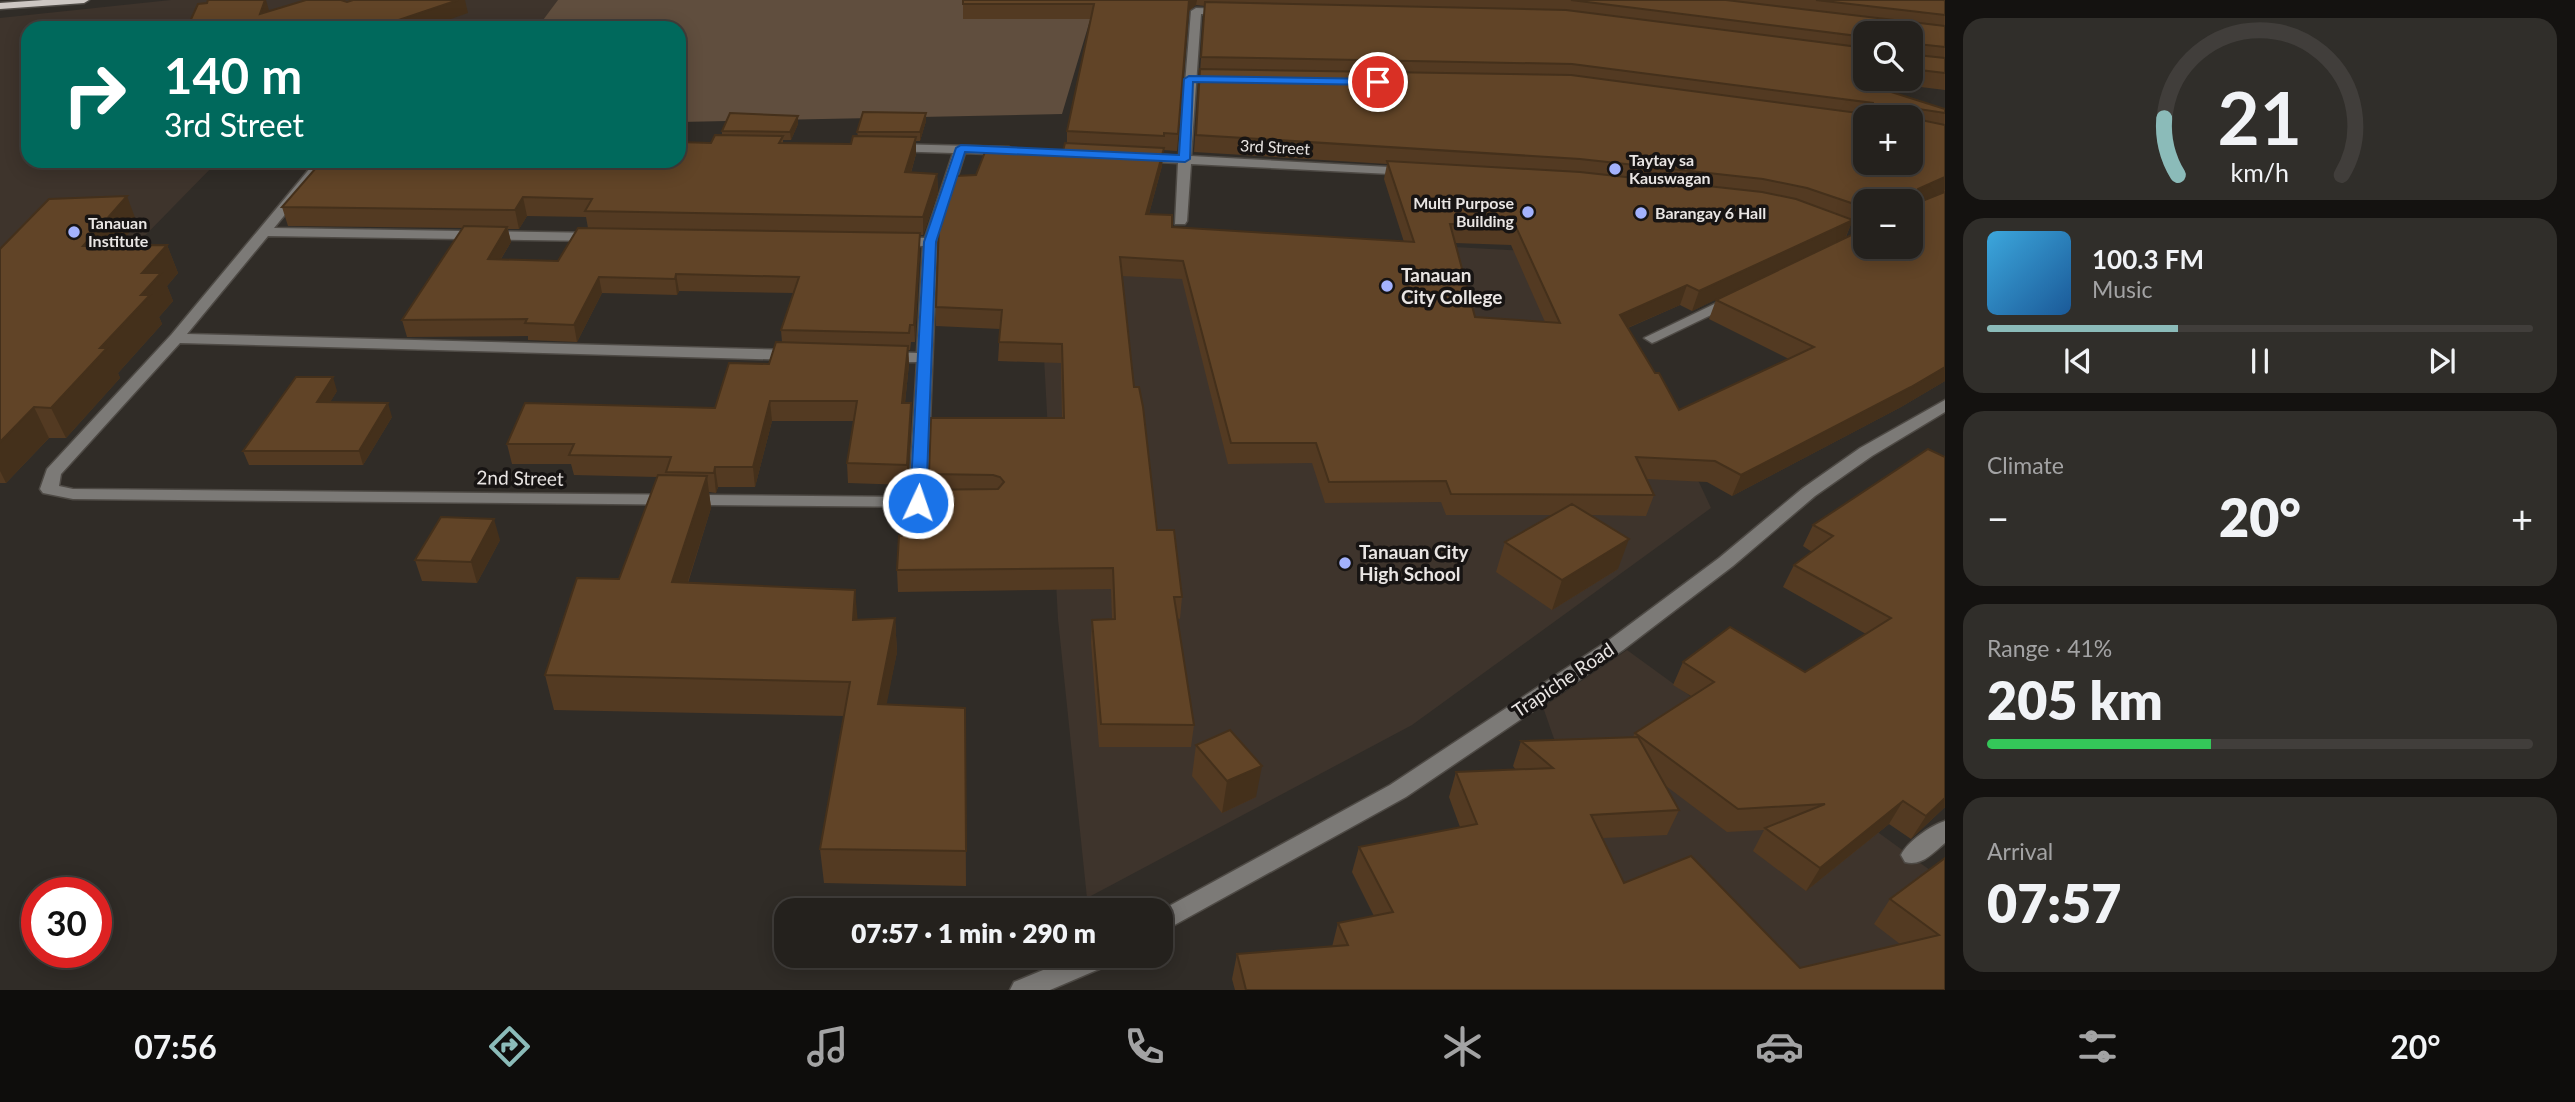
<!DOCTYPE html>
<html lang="en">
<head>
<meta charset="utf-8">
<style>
	body { margin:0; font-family:Lato,sans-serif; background:#302e2a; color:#f1f3f6; height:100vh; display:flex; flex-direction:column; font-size:26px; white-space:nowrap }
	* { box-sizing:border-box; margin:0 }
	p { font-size:23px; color:#a3a3a4 }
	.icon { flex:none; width:38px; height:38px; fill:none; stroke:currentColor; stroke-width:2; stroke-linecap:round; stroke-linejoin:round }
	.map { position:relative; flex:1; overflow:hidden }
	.drawer { display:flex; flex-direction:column; gap:18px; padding:18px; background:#141210; width:630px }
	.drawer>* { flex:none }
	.guide { position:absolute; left:21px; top:21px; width:665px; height:147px; border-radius:21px; box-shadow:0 4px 18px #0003,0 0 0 2px #413e3b; background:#00695c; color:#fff; overflow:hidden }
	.buttons { position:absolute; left:1853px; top:21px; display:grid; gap:14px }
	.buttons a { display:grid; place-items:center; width:70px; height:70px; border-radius:14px; background:#24211d; box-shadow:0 4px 18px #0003,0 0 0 2px #413e3b; font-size:35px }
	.speed { position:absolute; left:21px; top:877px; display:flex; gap:14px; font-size:35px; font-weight:700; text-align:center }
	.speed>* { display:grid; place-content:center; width:91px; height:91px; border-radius:50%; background:#24211d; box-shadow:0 4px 18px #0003,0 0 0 2px #413e3b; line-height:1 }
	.speed .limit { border:10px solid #d22; background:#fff; color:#111 }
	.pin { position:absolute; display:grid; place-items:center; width:60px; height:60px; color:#fff; margin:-30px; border:4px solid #fff; border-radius:50%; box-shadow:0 2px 7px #0007 }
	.me { position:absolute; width:77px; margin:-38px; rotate:3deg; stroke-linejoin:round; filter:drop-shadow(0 0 5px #0008) }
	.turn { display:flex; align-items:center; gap:24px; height:147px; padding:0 28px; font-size:32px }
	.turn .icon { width:91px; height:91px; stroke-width:2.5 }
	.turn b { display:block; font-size:49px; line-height:60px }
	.big { font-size:52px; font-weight:800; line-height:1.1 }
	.drawer .widget { flex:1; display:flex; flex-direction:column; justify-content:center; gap:10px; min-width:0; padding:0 24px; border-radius:21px; background:#302e2a }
	.drawer .dial { align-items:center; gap:0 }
	.dial svg { height:182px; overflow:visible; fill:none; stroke:#413e3b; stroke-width:7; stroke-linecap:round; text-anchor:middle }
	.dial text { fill:#f1f3f6; stroke:none }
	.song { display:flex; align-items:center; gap:21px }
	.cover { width:84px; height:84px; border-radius:10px; background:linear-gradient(135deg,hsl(200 70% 55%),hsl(210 70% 35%)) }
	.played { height:7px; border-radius:4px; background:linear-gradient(90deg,#8bbbb9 35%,#413e3b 35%) }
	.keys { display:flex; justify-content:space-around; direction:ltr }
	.heat { display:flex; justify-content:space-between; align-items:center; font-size:38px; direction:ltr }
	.charge { height:10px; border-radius:5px; background:linear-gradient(90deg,#34c759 41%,#413e3b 0) }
	.trip { position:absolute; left:774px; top:898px; width:399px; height:70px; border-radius:21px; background:#24211d; box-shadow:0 4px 18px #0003,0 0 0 2px #413e3b; font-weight:800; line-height:70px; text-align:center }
	.tabs { display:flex; height:112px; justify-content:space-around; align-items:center; background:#0e0d0c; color:#a3a3a4 }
	.tabs .icon { width:49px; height:49px }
	.tabs .selected { color:#8bbbb9 }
	.tabs b { font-size:32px; color:#f1f3f6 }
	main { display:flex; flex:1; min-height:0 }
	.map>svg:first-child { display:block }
	.built { fill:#3e342c }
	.green { fill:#604e3e }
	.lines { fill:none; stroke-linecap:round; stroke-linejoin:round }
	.minor-casing { stroke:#4e4a45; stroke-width:3 }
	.major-casing { stroke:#4e4a45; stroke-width:3 }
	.minor { fill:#7c7a77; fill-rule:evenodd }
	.major { fill:#cdc7c3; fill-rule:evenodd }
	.wall { fill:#533a22; fill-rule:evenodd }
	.shaded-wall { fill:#44301b }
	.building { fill:#614427; stroke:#44301b; stroke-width:2; fill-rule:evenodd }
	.route { fill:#1a73e8; stroke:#114b97; stroke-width:2 }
	.poi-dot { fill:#a3b2fd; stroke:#171413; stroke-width:2.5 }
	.labels { text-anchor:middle; stroke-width:7; stroke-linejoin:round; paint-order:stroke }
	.far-street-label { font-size:16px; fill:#e9e5e3; stroke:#171413 }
	.far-poi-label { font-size:16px; font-weight:bold; fill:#e9e5e3; stroke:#171413; text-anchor:start }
	.poi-label { font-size:19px; font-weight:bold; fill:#e9e5e3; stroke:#171413; text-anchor:start }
	.street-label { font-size:19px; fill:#e9e5e3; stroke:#171413 }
</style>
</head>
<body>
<main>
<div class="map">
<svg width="1945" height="990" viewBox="0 0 1945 990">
	<rect width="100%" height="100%" fill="#302c27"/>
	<g class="built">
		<polygon points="171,0 559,0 537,28 28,28 28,161 218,161 80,302 0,409 0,18"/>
		<polygon points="1042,224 1579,254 1670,420 1711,508 1412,725 1087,898 1058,619 1041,301"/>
		<polygon points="1627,650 1945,881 1945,990 1641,990 1543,707"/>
	</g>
	<polygon class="green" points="558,0 1096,0 1062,114 679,122 679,28 537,28"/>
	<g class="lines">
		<defs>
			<g id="minor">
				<polygon points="1196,8 1228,9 1233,12 1228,15 1201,14 1191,156 1407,168 1411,169 1411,175 1191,164 1187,221 1185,224 1175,224 1178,163 1138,161 1132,157 1138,153 1179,156 1191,11"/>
				<polygon points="893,144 1009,147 1015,151 1009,155 965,153 937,242 927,498 935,499 938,503 935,507 73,499 43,493 40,489 47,469 171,335 316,161 329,161 274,228 597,233 604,237 597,241 268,236 187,334 795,350 803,355 795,360 180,343 61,474 59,486 73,489 909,497 917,362 886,362 878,357 886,352 917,353 923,246 898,245 891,241 898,237 925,238 953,153 889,151 887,148"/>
				<polygon points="1733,295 1738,296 1740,299 1738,302 1657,341 1652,343 1644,338"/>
				<polygon points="1945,400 1945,412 1872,456 1815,496 1733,566 1623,650 1406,797 1160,933 1160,911 1390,785 1609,640 1719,558 1803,488 1860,448"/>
				<path d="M1945,821V843C1933,853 1921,867 1905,862L1901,855C1908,841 1930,826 1945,821Z"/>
				<polygon points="1077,956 1114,956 1111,964 1050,990 1010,990 1014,982"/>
			</g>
			<polygon id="major" points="43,0 89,0 84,3 0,9 0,3"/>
		</defs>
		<use href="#minor" class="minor-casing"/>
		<use href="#major" class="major-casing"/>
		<use href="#minor" class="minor"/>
		<use href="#major" class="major"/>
	</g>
	<g class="wall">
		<path d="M963,0H1944L1945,1V90L1864,80L1863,83L1945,109V381L1901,407L1732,496L1707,482L1647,479L1654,495L1646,516L1590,515L1618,569L1552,610L1496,572L1505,542L1552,515H1446L1441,502L1325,503L1312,463L1228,464L1182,279L1122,276L1134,387L1157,530L1182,597L1180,619L1177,618L1194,725L1191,747H1099L1091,642L1092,620L1112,619L1111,589L898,592L897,570L902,536L930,489L929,474L1062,418L1061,363L998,361L1000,329L936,326V307L976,175L1063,151L1067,143V131L1091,19H963ZM1196,5L1205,6L1194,152L1387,164L1384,179L1404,242L1172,227L1149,214L1162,166L1163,150L1177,151L1189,11ZM1866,33H1911V79H1866ZM1866,201L1911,247H1866ZM1851,224L1864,229L1846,237ZM1455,243L1511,245L1545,322L1475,317ZM1727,294L1716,300L1709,319L1789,359L1679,410L1655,373L1628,328L1680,305L1692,311Z"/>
		<path d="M926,113V121L920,141H916V154L911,173L937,174L938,192L923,235H920V249L915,342H911L910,350H908L909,364L905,403L911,422L908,485L848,483L847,463L854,421H772L755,487H718L716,493L709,492L711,508L688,583L857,620L895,618L897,652L886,704L965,708L966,886L824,883L820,849L844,716L554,710L545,675L619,579L657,477L574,475L571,464H512L507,444L715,408L769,364L782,342L781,330L794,293L679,291L677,295L602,293L577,342L528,340V336L407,337L402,320L463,228L288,226L282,207L711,143L722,135V131L798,116V124L791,140H783V143L851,144L858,136L857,132ZM527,216L586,217L588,228L558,261L501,259L511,242L508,229H519Z"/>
		<polygon points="137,223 118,246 167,245 178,273 167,286 173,301 159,317 162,324 118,373 120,378 66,438 49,438 6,483 0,483 0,249"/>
		<polygon points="337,391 330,402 392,417 363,465 249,465 243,451"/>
		<polygon points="1945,457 1945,807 1911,839 1889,824 1806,891 1753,851 1764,830 1727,832 1666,786 1679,810 1667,835 1603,838 1624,883 1800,968 1900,944 1874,924 1890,899 1945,858 1945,990 1235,990 1232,979 1237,954 1332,947 1338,923 1374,916 1352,872 1359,847 1460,827 1449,797 1456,772 1516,770 1513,766 1521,741 1633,737 1635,733 1691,696 1673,685 1683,662 1805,672 1866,634 1783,587 1794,565 1812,552 1803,546 1813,525"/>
		<polygon points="500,540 477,583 422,581 415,560"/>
		<polygon points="1196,745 1256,797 1222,813 1192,776"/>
	</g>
	<g class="shaded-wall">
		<polygon points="265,0 266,0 270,14 260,14"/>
		<polygon points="458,0 465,0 468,13 425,28 375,28"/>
		<polygon points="1189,0 1197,0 1196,5 1188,11"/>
		<polygon points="926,113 926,121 920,141 920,132"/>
		<polygon points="798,116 798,124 791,140 790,132"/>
		<polygon points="916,137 916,154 906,190 905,172"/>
		<polygon points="1164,148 1162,166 1144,232 1146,214"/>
		<polygon points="937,174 938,192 923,235 923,217"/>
		<polygon points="1945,177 1945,189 1944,192 1911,206 1918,189"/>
		<polygon points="127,196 137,223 95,273 83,246"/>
		<polygon points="523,197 527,216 519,229 515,210"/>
		<polygon points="1853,220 1845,238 1692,311 1699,291"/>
		<polygon points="507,227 511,242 491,275 488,259"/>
		<polygon points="920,233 920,249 915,342 914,325"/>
		<polygon points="167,245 178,273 167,286 173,301 159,317 162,324 118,373 120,378 66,438 51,408 100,348 141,295 142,273"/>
		<polygon points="676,274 679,291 677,295 675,279"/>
		<polygon points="599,277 602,293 577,342 574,325"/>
		<polygon points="1687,285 1680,305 1613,334 1620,315"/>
		<polygon points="908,346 909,364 903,422 902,403"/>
		<polygon points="1945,367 1945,381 1901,407 1732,496 1741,475"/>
		<polygon points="333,377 337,391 322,416 317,402"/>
		<polygon points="770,401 772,421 755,487 753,467"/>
		<polygon points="388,403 392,417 363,465 359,451"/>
		<polygon points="911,403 911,422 908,485 907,465"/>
		<polygon points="34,407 49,438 6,483 0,471 0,442"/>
		<polygon points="715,467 718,487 716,493 714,473"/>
		<polygon points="707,476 711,508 677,616 672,582"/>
		<polygon points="494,519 500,540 477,583 471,562"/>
		<polygon points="1629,539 1618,569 1552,610 1562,580"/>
		<polygon points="855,590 858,624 853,620"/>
		<polygon points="895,618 897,652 880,738 878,704"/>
		<polygon points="1262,766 1256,797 1222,813 1227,781"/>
		<polygon points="1945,798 1945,807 1911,839 1926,816"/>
		<polygon points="1903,801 1889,824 1806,891 1820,868"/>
	</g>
	<g class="building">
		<polygon points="208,0 265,0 260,14 306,0 341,0 347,2 353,0 458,0 375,28 187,28 198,4 207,3"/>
		<polygon points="963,0 1189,0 1178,134 1164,133 1164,136 1067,131 1094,4 963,4"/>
		<polygon points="1571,0 1726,0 1945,26 1945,47 1918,44 1915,52 1917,55 1945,58 1945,73 1911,69 1911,33 1866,33 1866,37"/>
		<polygon points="1816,0 1944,0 1945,1 1945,15"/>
		<path d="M1205,2L1566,10L1866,48V72L1863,83L1945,109V113L1919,109L1916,111V119L1945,125V177L1918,189L1916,200L1920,202L1945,192V367L1911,387L1741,475L1715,461L1636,457L1654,495L1451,494L1446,481L1329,482L1316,443H1231L1183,261L1120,257L1134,387H1139L1143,407L1157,530H1174L1182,597H1174L1194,725L1101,724L1092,620L1115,619L1113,568L897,570L899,536H902L909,490L998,489L1004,482L1000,477L993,475L929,474L931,418H1064L1062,344L999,342L1002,310L936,307L939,224L955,176L976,175L987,147L1063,151L1065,143L1164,148L1146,214L1172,215V227L1414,242L1387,161L1580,172L1762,192L1796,199L1853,220L1699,291L1687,285L1620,315L1655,373H1659L1679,410L1814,347L1716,300L1866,228V247H1911V201H1866V208L1807,188L1763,179L1580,159L1196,135L1200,69L1571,75L1873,115L1875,112L1873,103L1572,64L1201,57ZM1866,117H1911V163H1866ZM1450,224L1516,227L1560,323L1475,317Z"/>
		<polygon points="863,112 926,113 920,132 857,132"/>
		<polygon points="730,113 798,116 790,132 722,131"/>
		<polygon points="715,135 783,136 779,143 851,144 853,136 916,137 905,172 937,174 923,217 585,211 592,199 523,197 515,210 282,207 322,161 679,161 679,142 711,143"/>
		<polygon points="127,196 83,246 167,245 142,273 161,273 141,295 150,295 100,348 107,348 51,408 34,407 0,442 0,249 49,199"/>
		<polygon points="464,226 507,227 488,259 558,261 578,228 920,233 914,325 910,325 909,333 781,330 799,277 676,274 675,279 599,277 574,325 525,323 527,319 402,320"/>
		<polygon points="776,342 908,346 902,403 911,403 907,465 847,463 857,401 770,401 753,467 715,467 714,473 666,472 671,457 569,455 574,444 507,444 525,403 715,408 729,363 769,364"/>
		<polygon points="296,377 333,377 317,402 388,403 359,451 243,451"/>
		<polygon points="1928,449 1945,457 1945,798 1926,816 1903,801 1820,868 1765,828 1825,804 1738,809 1635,733 1714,682 1683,662 1730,627 1805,672 1891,618 1794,565 1833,536 1813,525"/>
		<polygon points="658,475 707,476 672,582 855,590 853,620 895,618 878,704 965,708 966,851 820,849 850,682 545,675 577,578 619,579"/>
		<polygon points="1572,504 1629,539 1562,580 1505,542"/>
		<polygon points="441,517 494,519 471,562 415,560"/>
		<polygon points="1230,730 1262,766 1227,781 1196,745"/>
		<polygon points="1638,737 1679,810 1591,815 1624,883 1691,856 1800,968 1939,935 1890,899 1945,858 1945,990 1246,990 1237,954 1348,945 1338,923 1393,912 1359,847 1477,824 1456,772 1553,768 1521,741"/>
	</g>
	<polygon class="route" points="1189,76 1378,79 1383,82 1378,85 1193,82 1190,159 1185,162 965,152 936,242 926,503 923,506 912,506 910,503 924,242 956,148 961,145 1179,155 1184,79"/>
	<g class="poi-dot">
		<circle cx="1615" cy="169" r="7"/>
		<circle cx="1528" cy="212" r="7"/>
		<circle cx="1641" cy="213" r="7"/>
		<circle cx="74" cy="232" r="7"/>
		<circle cx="1387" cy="286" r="7"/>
		<circle cx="1345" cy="563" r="7"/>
	</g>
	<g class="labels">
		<g class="far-street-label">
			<text transform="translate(1275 147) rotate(3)" y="6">3rd Street</text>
		</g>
		<g class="far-poi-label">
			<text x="1629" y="166">Taytay sa<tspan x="1629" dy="18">Kauswagan</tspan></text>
			<text x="1514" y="209" text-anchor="end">Multi Purpose<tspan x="1514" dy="18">Building</tspan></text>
			<text x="1655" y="219">Barangay 6 Hall</text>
			<text x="88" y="229">Tanauan<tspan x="88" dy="18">Institute</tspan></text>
		</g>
		<g class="poi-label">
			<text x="1401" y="282">Tanauan<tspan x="1401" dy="22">City College</tspan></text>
			<text x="1359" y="559">Tanauan City<tspan x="1359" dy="22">High School</tspan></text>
		</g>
		<g class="street-label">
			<text transform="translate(520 478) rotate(1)" y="7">2nd Street</text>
			<text transform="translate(1563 680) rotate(-34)" y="7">Trapiche Road</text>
		</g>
	</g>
</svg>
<div class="buttons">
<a><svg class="icon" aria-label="search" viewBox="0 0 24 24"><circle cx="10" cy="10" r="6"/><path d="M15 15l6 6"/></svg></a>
<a>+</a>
<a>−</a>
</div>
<div class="speed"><div class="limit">30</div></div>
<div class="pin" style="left:1378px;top:82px;background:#d93025"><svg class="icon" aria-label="arrive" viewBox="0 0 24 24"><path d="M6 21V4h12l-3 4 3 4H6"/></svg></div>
<svg class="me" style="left:918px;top:503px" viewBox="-20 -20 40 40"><circle r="17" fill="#1a73e8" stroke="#fff" stroke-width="3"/><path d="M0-11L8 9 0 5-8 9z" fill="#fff"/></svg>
<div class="trip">07:57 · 1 min · 290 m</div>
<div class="guide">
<div class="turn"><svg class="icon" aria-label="right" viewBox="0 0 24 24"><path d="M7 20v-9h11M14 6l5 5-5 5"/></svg><div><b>140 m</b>3rd Street</div></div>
</div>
</div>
<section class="drawer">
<div class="widget dial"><svg viewBox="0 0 100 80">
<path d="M14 69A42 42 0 1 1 86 69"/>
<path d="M14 69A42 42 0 0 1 8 44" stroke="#8bbbb9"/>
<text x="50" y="56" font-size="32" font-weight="700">21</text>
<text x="50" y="72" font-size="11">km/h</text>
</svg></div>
<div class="widget">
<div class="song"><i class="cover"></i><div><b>100.3 FM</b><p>Music</p></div></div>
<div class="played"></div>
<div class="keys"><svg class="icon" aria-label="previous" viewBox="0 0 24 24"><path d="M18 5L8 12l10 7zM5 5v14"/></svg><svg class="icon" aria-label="pause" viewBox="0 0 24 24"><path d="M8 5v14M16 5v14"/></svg><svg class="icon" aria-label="next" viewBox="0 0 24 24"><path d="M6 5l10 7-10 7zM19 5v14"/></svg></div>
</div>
<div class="widget"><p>Climate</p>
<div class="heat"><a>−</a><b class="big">20°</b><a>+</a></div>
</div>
<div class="widget"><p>Range · 41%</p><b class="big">205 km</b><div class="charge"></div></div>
<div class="widget"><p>Arrival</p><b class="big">07:57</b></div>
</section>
</main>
<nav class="tabs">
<b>07:56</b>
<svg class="icon selected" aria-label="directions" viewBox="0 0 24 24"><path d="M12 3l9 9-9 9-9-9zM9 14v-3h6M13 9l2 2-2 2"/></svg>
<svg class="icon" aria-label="music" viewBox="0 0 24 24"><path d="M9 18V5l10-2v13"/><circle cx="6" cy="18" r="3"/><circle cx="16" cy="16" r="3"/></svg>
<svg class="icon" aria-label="phone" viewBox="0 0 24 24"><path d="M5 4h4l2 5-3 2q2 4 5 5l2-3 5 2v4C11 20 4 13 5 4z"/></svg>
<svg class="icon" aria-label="climate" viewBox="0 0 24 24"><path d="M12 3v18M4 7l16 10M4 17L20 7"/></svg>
<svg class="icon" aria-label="car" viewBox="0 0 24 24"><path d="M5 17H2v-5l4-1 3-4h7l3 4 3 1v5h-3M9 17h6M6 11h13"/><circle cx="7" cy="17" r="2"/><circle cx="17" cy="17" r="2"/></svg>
<svg class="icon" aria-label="filters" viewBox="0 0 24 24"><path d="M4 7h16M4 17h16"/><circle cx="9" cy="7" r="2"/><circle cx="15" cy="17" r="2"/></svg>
<b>20°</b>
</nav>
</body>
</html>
